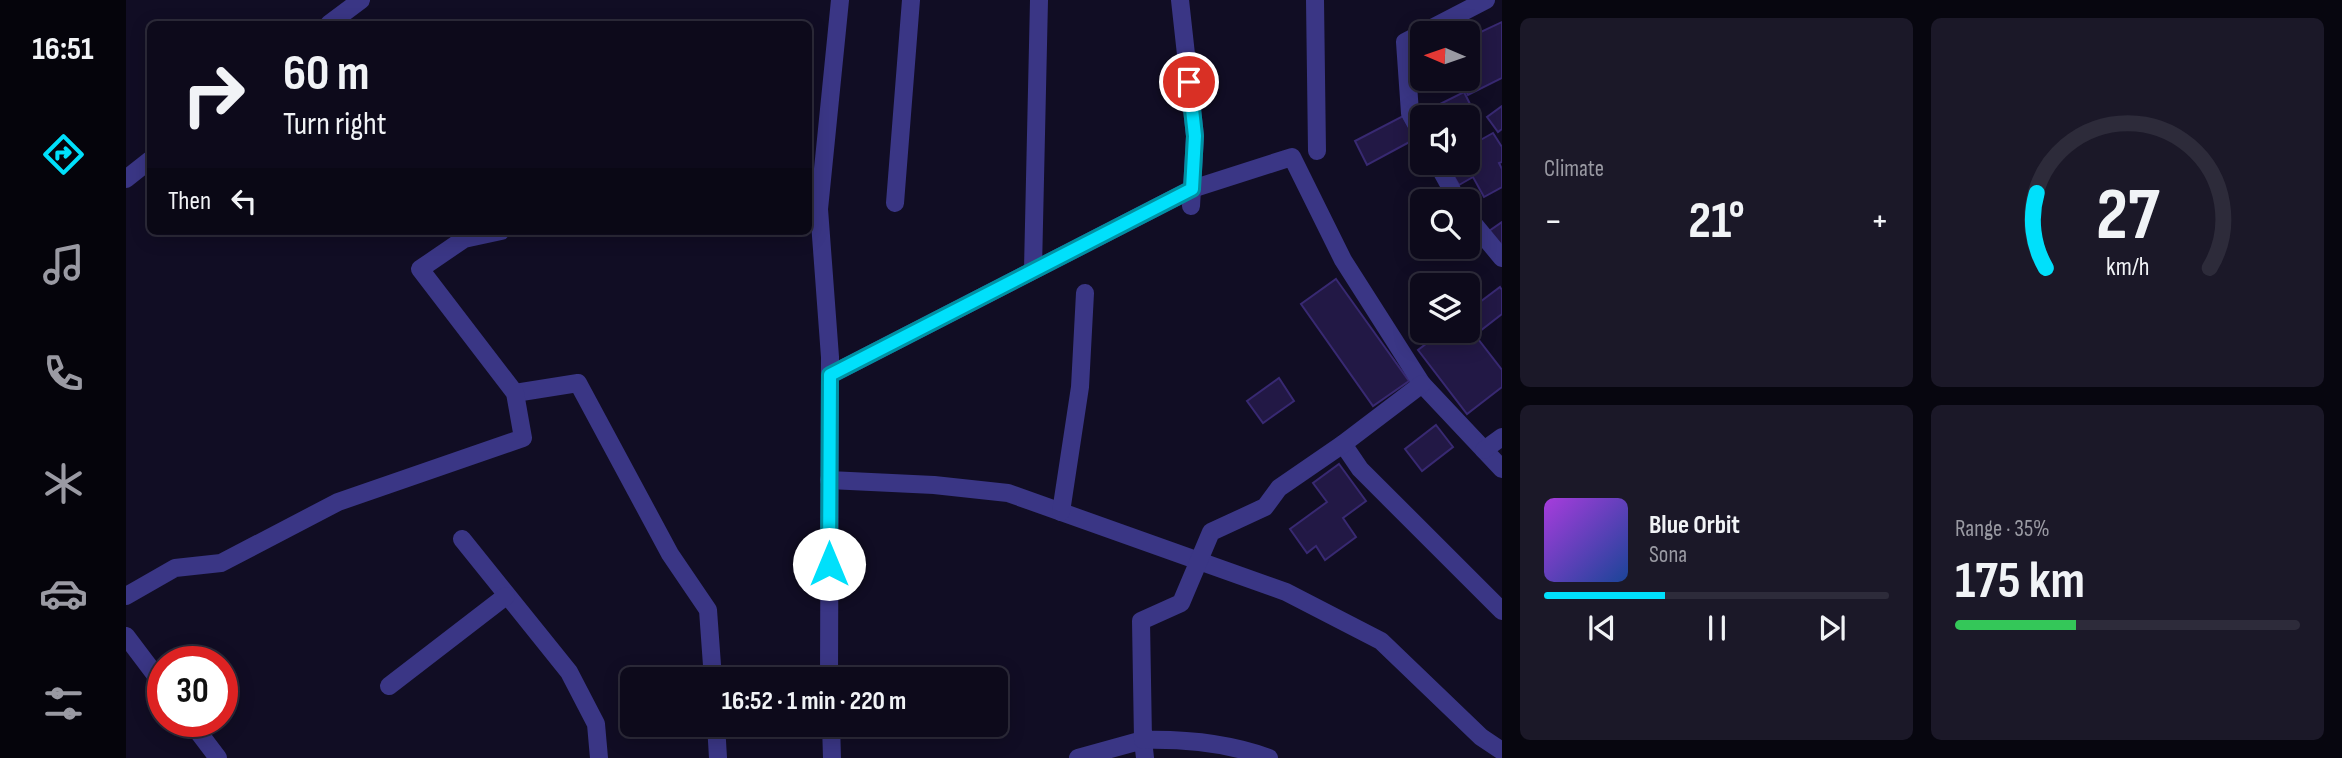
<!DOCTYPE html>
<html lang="en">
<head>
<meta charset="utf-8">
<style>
	body { margin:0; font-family:"Sofia Sans Condensed",sans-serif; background:#1b1828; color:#f1f3f6; height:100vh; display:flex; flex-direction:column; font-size:26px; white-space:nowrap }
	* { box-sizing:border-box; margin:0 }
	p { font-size:23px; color:#9a9aa3 }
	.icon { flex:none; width:38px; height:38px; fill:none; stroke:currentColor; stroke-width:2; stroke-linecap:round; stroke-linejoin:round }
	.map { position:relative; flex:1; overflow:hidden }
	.side { display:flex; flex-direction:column; gap:18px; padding:18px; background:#07060f; width:840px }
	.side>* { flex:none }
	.top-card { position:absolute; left:21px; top:21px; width:665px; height:214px; border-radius:10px; box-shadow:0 4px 18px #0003,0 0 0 2px #2d2b3a; background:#0d0a1b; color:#f1f3f6; overflow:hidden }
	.needle { width:46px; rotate:272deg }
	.fabs { position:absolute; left:1284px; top:21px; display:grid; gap:14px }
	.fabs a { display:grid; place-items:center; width:70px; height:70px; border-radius:10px; background:#0d0a1b; box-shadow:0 4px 18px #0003,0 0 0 2px #2d2b3a; font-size:35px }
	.speed { position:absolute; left:21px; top:646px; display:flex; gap:14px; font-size:35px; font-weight:700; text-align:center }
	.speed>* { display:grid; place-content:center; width:91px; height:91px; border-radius:50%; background:#0d0a1b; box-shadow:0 4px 18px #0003,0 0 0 2px #2d2b3a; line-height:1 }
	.speed .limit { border:10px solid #d22; background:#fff; color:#111 }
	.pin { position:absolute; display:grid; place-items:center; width:60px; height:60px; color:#fff; margin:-30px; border:4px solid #fff; border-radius:50%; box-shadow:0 2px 7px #0007 }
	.me { position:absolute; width:77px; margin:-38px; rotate:0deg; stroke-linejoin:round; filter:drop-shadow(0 0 5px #0008) }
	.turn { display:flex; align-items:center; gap:24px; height:147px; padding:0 21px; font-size:32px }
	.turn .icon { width:91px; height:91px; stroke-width:2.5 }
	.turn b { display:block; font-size:49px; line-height:60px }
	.then { display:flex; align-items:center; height:66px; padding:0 21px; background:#0003; gap:14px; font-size:26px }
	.big { font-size:52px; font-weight:700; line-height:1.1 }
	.side .tile { flex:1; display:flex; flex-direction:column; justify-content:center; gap:10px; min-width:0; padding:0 24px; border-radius:10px; background:#1b1828 }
	.side .dial { align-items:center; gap:0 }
	.dial svg { height:182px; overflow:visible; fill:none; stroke:#2d2b3a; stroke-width:7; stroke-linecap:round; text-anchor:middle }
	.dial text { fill:#f1f3f6; stroke:none }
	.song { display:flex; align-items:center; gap:21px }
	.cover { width:84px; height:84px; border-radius:10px; background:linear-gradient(135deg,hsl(280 70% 55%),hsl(220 70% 35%)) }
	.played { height:7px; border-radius:4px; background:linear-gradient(90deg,#00e0fb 35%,#2d2b3a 35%) }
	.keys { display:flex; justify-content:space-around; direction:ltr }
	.heat { display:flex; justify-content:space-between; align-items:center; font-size:38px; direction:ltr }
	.charge { height:10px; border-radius:5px; background:linear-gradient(90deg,#34c759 35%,#2d2b3a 0) }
	.side .tiles { flex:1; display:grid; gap:18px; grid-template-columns:repeat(2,1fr) }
	.trip { position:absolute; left:494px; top:667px; width:388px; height:70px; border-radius:10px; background:#0d0a1b; box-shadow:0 4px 18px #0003,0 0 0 2px #2d2b3a; font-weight:700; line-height:70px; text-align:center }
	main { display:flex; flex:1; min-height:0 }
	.dock { display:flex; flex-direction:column; width:126px; justify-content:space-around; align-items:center; background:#05040b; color:#9a9aa3 }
	.dock .icon { width:49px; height:49px }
	.dock .selected { color:#00e0fb }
	.dock b { font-size:32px; color:#f1f3f6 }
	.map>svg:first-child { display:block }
	.building { fill:#221845; stroke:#382972; stroke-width:2 }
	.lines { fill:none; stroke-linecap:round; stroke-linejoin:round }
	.minor { stroke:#3a3685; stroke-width:18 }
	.route-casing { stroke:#0092a3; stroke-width:18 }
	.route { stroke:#00e0fb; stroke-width:12 }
</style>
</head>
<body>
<main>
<nav class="dock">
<b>16:51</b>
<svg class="icon selected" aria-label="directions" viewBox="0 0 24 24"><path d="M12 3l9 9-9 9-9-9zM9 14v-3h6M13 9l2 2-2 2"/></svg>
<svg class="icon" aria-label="music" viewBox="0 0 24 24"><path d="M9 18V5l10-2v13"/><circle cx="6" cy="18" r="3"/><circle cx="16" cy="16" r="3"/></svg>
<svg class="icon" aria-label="phone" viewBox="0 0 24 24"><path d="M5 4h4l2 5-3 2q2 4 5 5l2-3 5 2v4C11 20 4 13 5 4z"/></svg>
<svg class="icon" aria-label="climate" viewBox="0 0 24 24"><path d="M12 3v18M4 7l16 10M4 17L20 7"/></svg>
<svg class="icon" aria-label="car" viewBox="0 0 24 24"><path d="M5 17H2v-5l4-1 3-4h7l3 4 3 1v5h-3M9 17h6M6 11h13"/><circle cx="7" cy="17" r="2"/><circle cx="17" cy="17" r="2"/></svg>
<svg class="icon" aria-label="filters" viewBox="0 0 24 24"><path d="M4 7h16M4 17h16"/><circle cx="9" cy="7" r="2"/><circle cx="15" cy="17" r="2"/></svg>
</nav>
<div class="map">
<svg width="1376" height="758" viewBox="0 0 1376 758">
	<rect width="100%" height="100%" fill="#110d24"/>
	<g class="building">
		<polygon points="1376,22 1376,78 1342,95 1334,79 1342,79 1342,38"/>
		<polygon points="1338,92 1348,112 1337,117 1297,117 1297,119 1294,114"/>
		<polygon points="1376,106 1376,129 1372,132 1361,117"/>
		<polygon points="1277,116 1289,139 1241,165 1229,141"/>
		<polygon points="1367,133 1376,147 1376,162 1373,163 1376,169 1376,187 1358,197 1347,177 1333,185 1320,163 1342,163 1342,147"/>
		<polygon points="1376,222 1376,250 1363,231"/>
		<polygon points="1210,279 1283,381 1247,406 1175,304"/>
		<polygon points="1374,287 1376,290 1376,314 1349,335 1376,370 1376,387 1341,414 1292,350 1317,331 1342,331 1342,311"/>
		<polygon points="1153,378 1168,401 1137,423 1121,401"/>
		<polygon points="1310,425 1327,447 1296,471 1279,449"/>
		<polygon points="1213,464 1240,501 1217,518 1230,537 1199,560 1190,546 1181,553 1164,529 1201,502 1187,483"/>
	</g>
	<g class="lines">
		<g class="minor">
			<polyline points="1054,0 1069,136 1065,206"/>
			<polyline points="1189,0 1191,151"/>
			<polyline points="203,24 235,0"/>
			<polyline points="1297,136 1284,113 1279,42 1360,0"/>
			<polyline points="1311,163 1332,201"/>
			<polyline points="0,179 24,160"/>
			<polyline points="769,203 785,0"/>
			<polyline points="1342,217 1376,258"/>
			<polyline points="907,269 913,0"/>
			<polyline points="704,375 1066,189 1166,157 1217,260 1296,384 1376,469"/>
			<polyline points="389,393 452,383 544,554 582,610 587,679"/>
			<polyline points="1217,444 1234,469 1376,611"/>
			<polyline points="1358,450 1376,437"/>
			<polyline points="703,480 808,485 882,493 1160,592 1255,641 1355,737 1376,751"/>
			<polyline points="935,512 954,387 959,293"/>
			<polyline points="336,539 443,672 470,724 473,758"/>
			<polyline points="0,596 49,568 95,563 212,502 397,438 389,393 294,269 338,239 375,231"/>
			<polyline points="0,636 37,685"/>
			<polyline points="703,679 704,357 693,209 714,0"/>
			<polyline points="263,686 380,596"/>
			<polyline points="64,721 92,758"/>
			<polyline points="590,724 592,758"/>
			<polyline points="705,724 706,758"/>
			<polyline points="952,758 1017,740 1019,758"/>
			<path d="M1143,758C1102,743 1060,739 1017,740L1015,621L1055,603L1085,532L1139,507L1153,488L1217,444L1296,384"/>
		</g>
	</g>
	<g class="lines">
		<defs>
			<polyline id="route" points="703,564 704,375 1066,189 1069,136 1063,82"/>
		</defs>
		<use href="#route" class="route-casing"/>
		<use href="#route" class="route"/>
	</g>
</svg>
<div class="fabs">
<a><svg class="needle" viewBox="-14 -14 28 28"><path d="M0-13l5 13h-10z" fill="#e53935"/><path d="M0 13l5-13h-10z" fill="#9a9aa3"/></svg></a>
<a><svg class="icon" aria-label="sound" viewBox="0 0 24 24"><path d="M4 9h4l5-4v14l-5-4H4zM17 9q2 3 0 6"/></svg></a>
<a><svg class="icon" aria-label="search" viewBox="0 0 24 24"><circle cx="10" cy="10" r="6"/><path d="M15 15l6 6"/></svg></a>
<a><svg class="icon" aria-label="layers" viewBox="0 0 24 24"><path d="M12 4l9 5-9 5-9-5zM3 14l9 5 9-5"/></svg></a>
</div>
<div class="speed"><div class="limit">30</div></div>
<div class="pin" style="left:1063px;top:82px;background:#d93025"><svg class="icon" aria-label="arrive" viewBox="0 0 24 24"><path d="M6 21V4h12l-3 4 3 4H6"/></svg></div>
<svg class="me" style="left:703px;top:564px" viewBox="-20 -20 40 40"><circle r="19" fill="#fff"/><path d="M0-13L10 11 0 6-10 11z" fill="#00e0fb"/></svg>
<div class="trip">16:52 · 1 min · 220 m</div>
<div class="top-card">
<div class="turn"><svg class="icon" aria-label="right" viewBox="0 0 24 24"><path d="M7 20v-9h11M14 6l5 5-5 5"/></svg><div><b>60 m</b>Turn right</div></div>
<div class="then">Then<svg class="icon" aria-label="left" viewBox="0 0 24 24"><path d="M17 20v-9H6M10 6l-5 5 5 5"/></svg></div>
</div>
</div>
<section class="side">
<div class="tiles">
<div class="tile"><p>Climate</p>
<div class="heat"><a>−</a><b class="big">21°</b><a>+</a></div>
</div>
<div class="tile dial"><svg viewBox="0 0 100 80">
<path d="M14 69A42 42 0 1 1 86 69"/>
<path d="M14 69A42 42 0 0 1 10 36" stroke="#00e0fb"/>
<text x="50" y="56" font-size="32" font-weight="700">27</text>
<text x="50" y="72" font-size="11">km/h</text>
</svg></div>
<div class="tile">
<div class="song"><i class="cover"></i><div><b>Blue Orbit</b><p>Sona</p></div></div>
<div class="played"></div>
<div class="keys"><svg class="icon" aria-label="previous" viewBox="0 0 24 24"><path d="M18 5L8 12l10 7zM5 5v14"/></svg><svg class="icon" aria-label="pause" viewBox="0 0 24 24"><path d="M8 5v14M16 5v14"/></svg><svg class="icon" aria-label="next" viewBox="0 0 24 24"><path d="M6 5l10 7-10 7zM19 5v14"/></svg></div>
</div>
<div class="tile"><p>Range · 35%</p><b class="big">175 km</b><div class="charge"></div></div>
</div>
</section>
</main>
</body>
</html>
